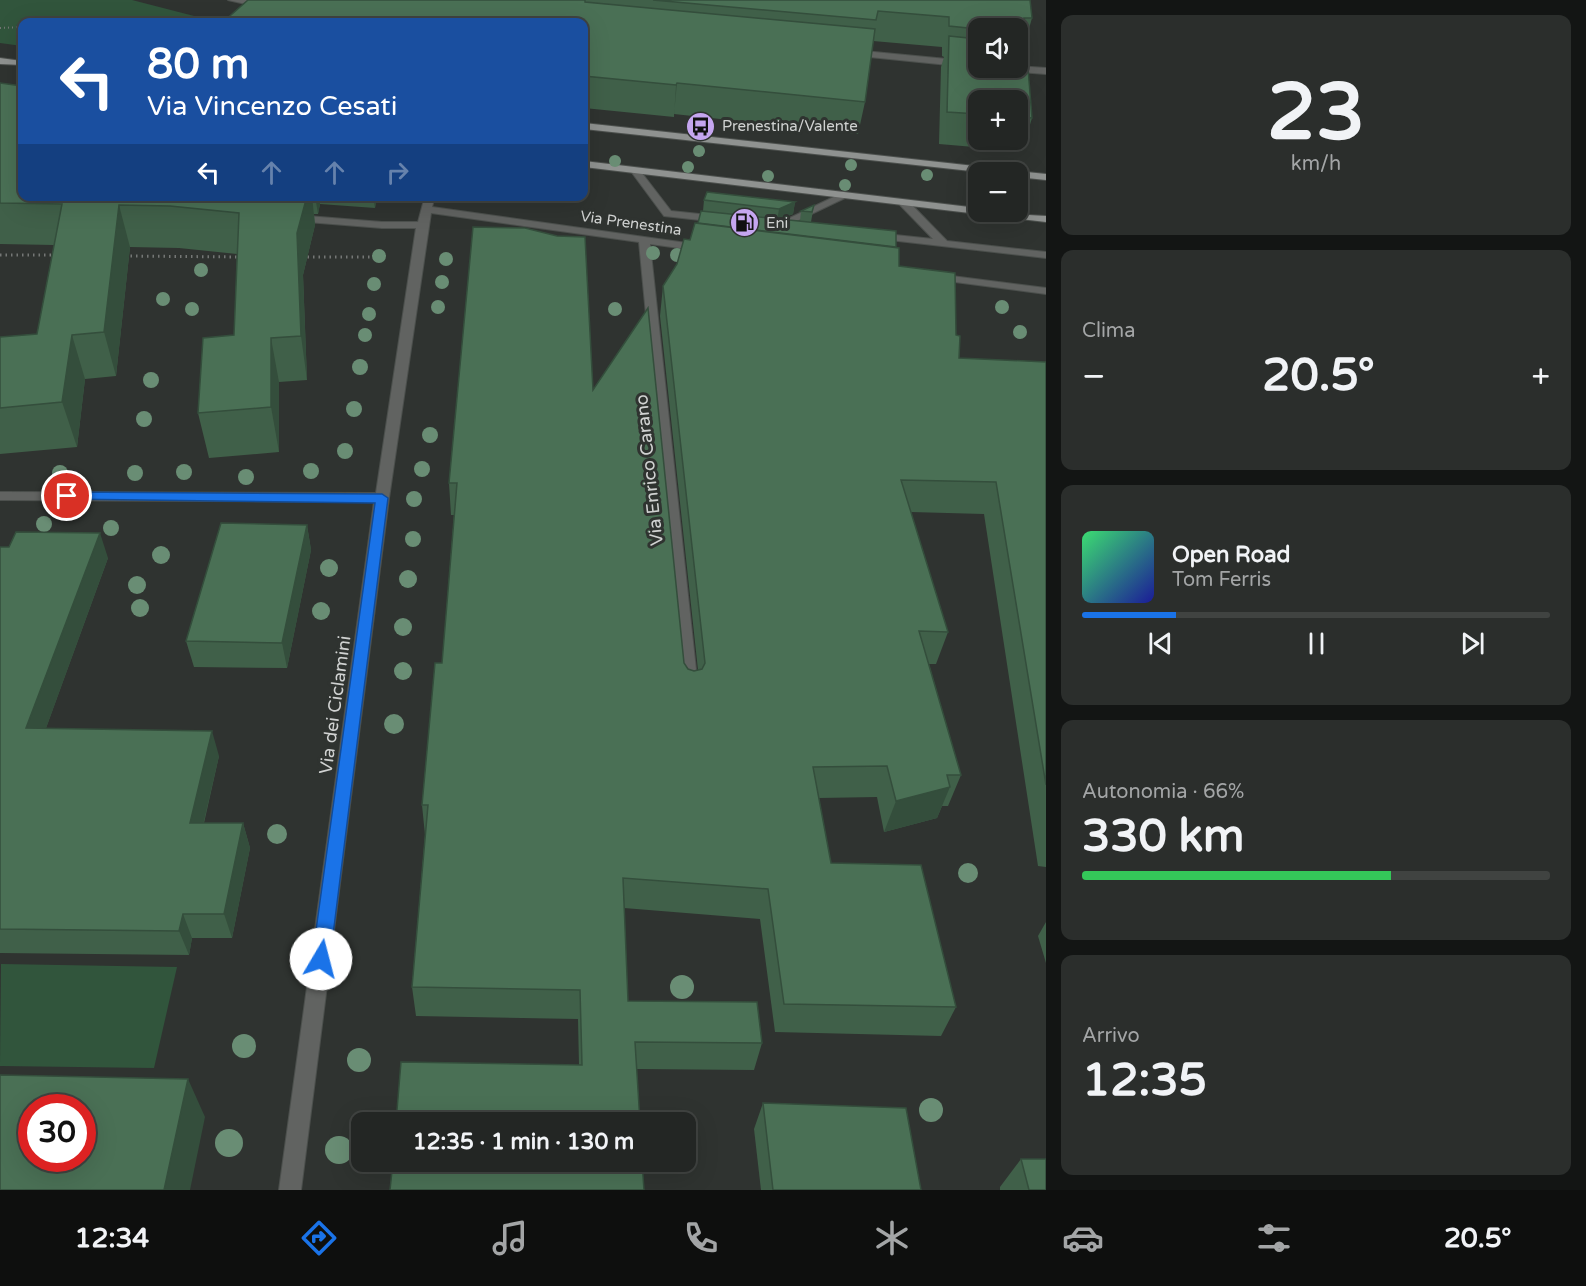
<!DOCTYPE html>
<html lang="it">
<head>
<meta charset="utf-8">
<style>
	body { margin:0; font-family:"Varela Round",sans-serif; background:#2b2e2c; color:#f1f3f6; height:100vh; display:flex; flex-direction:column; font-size:22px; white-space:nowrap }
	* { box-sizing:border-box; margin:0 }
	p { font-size:20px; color:#a3a5a6 }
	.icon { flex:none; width:33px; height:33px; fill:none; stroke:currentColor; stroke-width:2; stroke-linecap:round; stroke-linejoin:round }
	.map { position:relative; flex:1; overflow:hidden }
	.sheet { display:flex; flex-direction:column; gap:15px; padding:15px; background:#131514; width:540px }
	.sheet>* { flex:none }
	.top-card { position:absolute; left:18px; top:18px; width:570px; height:183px; border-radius:12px; box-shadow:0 6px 24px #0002,0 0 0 2px #404341; background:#1a4fa0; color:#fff; overflow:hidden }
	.tools { position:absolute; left:968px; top:18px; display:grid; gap:12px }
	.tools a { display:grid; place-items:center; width:60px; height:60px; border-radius:12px; background:#232624; box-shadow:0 6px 24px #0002,0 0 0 2px #404341; font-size:30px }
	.speed { position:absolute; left:18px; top:1094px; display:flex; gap:12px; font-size:30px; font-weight:700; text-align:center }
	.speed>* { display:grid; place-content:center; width:78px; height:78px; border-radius:50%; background:#232624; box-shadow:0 6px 24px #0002,0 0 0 2px #404341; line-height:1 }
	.speed .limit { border:9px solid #d22; background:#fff; color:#111 }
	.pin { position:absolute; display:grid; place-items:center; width:51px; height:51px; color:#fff; margin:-26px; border:3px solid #fff; border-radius:50%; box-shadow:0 2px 6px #0007 }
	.me { position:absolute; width:66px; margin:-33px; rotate:8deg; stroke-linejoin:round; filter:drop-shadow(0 0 4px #0008) }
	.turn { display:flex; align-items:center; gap:21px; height:126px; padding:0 30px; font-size:27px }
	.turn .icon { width:78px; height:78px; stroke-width:2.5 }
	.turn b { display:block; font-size:42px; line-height:51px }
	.lanes { display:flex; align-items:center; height:57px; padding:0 30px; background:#0003; justify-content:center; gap:30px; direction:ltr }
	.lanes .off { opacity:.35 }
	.big { font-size:45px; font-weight:800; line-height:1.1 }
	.sheet .tile { flex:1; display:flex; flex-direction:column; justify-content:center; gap:9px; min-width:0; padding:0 21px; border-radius:12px; background:#2b2e2c }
	.sheet .dial { align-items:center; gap:0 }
	.dial b { font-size:78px; line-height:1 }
	.song { display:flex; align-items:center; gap:18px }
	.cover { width:72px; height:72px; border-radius:9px; background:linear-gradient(135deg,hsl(140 70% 55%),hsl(240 70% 35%)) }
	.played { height:6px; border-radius:3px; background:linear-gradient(90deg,#1a73e8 20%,#404341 20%) }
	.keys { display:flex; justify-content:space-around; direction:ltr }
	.heat { display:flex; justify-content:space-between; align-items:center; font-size:33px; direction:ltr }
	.charge { height:9px; border-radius:4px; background:linear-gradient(90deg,#34c759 66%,#404341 0) }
	.trip { position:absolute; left:351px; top:1112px; width:345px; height:60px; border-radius:12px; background:#232624; box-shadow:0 6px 24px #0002,0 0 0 2px #404341; font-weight:800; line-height:60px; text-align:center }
	.menu { display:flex; height:96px; justify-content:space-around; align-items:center; background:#0e0f0e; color:#a3a5a6 }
	.menu .icon { width:42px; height:42px }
	.menu .active { color:#1a73e8 }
	.menu b { font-size:27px; color:#f1f3f6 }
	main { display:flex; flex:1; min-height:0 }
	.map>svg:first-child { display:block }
	.green { fill:#31553c }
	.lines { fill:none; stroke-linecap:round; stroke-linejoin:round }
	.minor-casing { stroke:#4c504d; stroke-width:2 }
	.major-casing { stroke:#4c504d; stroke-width:2 }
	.path-far1 { stroke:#747775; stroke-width:2; stroke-dasharray:1 3; stroke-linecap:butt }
	.path { stroke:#747775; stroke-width:3; stroke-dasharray:1.5 4; stroke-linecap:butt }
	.minor { fill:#616361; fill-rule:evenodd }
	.major { fill:#8f9290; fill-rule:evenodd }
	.tree { fill:#698d74 }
	.wall { fill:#406049; fill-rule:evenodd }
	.shaded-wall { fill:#344e3c }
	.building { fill:#4a7055; stroke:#344e3c; stroke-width:1.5; fill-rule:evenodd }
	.route { fill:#1a73e8; stroke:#114b97; stroke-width:1.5 }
	.labels { text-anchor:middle; stroke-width:6; stroke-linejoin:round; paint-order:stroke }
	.far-poi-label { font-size:15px; fill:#d0d2d1; stroke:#2f3330; text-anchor:start }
	.far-street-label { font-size:15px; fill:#d0d2d1; stroke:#2f3330 }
	.street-label { font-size:18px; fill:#d0d2d1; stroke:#2f3330 }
</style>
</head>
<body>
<main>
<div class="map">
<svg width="1046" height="1190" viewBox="0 0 1046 1190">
	<rect width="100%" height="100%" fill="#2f3330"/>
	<g class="green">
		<polygon points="0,0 132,0 198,17 192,22 22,22 22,46 0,43"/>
		<polygon points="1,964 177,967 154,1068 0,1066"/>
	</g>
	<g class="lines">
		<defs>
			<g id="minor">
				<polygon points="228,0 261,0 250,5"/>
				<polygon points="853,50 978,62 978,68 850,55 849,53"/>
				<polygon points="1017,66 1046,68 1046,74 1006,71 1002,68"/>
				<polygon points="632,168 638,168 671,211 718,216 723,219 718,222 664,216 630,170"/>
				<polygon points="840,194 849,196 782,228 773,226"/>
				<polygon points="425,196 435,196 432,207 701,245 706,248 701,251 650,244 698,688 696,692 684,692 682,688 639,242 431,213 389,498 301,1190 279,1190 374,502 0,500 0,492 376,493 416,228 382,228 295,221 290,218 295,215 382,222 418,222"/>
				<polygon points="904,200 908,201 947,241 1046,252 1046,258 872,238 871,236 876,233 933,239 900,205 900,201"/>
				<polygon points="936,274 1046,288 1046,294 932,279 932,275"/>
			</g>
			<g id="major">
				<polygon points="0,58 22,61 22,65 0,64"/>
				<polygon points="584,123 1002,169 1007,172 980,172 584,129"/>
				<polygon points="584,161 978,208 978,212 1046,216 1046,222 584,167"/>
				<polygon points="1017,171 1046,174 1046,180 1017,177 1017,172 1013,172"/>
			</g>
		</defs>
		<use href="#minor" class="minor-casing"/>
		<use href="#major" class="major-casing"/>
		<polyline class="path-far1" points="0,28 22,27"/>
		<g class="path">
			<polyline points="0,255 55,255"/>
			<polyline points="125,256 241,257"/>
			<polyline points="302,257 374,257"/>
		</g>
		<use href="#minor" class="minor"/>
		<use href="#major" class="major"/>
	</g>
	<g class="tree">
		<circle cx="699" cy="151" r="6"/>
		<circle cx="615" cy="161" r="6"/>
		<circle cx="851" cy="165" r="6"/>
		<circle cx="688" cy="167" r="6"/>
		<circle cx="927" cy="175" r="6"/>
		<circle cx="768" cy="176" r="6"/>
		<circle cx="845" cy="185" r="6"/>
		<circle cx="653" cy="253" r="7"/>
		<circle cx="677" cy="255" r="7"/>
		<circle cx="379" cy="256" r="7"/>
		<circle cx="446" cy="259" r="7"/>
		<circle cx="201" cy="270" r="7"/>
		<circle cx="442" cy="282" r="7"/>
		<circle cx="374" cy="284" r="7"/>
		<circle cx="163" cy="299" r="7"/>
		<circle cx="438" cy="307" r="7"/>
		<circle cx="1002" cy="307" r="7"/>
		<circle cx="192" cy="309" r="7"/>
		<circle cx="615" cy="309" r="7"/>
		<circle cx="369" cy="314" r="7"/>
		<circle cx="1020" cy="332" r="7"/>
		<circle cx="365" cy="335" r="7"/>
		<circle cx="360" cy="367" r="8"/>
		<circle cx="151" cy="380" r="8"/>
		<circle cx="354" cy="409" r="8"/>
		<circle cx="144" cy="419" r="8"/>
		<circle cx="430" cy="435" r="8"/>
		<circle cx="345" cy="451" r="8"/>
		<circle cx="422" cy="469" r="8"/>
		<circle cx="311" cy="471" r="8"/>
		<circle cx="184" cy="472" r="8"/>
		<circle cx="60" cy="473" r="8"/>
		<circle cx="135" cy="473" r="8"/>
		<circle cx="246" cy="477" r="8"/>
		<circle cx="414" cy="499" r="8"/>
		<circle cx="44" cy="524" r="8"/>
		<circle cx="111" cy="528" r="8"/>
		<circle cx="413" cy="539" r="8"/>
		<circle cx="161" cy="555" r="9"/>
		<circle cx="329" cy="568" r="9"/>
		<circle cx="408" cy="579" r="9"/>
		<circle cx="137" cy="585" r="9"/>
		<circle cx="140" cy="608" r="9"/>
		<circle cx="321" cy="611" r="9"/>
		<circle cx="403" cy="627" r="9"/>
		<circle cx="403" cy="671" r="9"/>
		<circle cx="394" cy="724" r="10"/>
		<circle cx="277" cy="834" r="10"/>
		<circle cx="968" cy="873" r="10"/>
		<circle cx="682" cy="987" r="12"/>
		<circle cx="244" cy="1046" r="12"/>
		<circle cx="359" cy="1060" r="12"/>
		<circle cx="931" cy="1110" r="12"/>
		<circle cx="229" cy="1143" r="14"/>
		<circle cx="339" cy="1150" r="14"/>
	</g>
	<g class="wall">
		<path d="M248,0H1030L1032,18L1025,43L1032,118L1022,151L939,144L941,67L944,57L942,56V47L873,41L865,102L858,134L674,114V117L584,108V22ZM978,28H1017L978,68ZM978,100H1017V140H978Z"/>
		<polygon points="0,83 22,196 377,196 375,208 320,204 318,214 314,214 315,225 303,275 307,380 279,382 279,452 209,458 198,413 234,335 237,254 179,248 130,247 116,376 85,379 77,447 0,454 0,337 37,334 54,245 0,244"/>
		<polygon points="704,200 795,202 793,214 780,219 800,221 801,211 814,205 811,222 896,247 899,266 956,335 959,358 1046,362 1046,867 1038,866 984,514 911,512 948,632 936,664 929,664 961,775 948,806 942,806 937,818 884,832 877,797 819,798 831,863 956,1007 941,1036 775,1032 760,919 624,908 628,1001 762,1043 754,1070 637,1069 579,1065 578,1019 416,1016 412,987 425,835 422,805 442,663 454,515 451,515 449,483 593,390 684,663 688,669 694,671 698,670 660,316 663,286 677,264 690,240 703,211"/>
		<polygon points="307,525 311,550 287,668 194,667 186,641"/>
		<polygon points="0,547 108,558 46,728 219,756 204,823 243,823 250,848 232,938 192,938 189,955 0,953"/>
		<polygon points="1046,922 1046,963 1038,936"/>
		<polygon points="763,1103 921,1190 761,1190 754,1129"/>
		<polygon points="1021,1159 1046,1190 1000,1190 1000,1187"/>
	</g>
	<g class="shaded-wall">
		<polygon points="1026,33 1017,64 1017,34"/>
		<polygon points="677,83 674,114 674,117 676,85"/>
		<polygon points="307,196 312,196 315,225 303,275 307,380 301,336 297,233"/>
		<polygon points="315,196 319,196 320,204 318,214"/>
		<polygon points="373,196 377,196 375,208"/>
		<polygon points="795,202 793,214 777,221 779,209"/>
		<polygon points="119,205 130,247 116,376 104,332"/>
		<polygon points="72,335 85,379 77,447 62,402"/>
		<polygon points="271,338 279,382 279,452 271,407"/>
		<polygon points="307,525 311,550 287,668 282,643"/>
		<polygon points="100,533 108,558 37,753 26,728"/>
		<polygon points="212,731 219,756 198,847 190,823"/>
		<polygon points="950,787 937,818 884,832 896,801"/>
		<polygon points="243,823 250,848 232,938 224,914"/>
		<polygon points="183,914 192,938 189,955 179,931"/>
		<polygon points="188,1079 205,1117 190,1190 164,1190"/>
	</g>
	<g class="building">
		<polygon points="248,0 585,0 585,2 875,29 865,102 677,83 676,85 584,76 584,22 223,22"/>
		<polygon points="653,0 1030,0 1032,18 1024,18 1026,33 1017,34 1017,28 978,29 949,26 949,17 878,11 876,20"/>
		<polygon points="949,36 978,39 978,68 1017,68 1017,43 1026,43 1032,118 1017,117 1017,100 978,100 978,114 947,112"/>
		<polygon points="0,83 22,86 22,196 307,196 297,233 301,336 271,338 271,407 198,413 203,338 234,335 239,213 170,206 119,205 104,332 72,335 62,402 0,408 0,337 37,334 62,204 0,203"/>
		<polygon points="707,192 795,202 779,209 704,200"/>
		<polygon points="814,205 812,212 801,211"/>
		<polygon points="701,211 896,231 896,247 698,223"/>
		<polygon points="695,223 899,248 899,266 955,273 956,335 960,336 959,358 1046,362 1046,785 996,482 901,480 948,632 919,631 961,775 947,775 950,787 896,801 887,766 813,767 831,863 921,865 956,1007 784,1004 768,889 623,878 628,1001 757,1002 762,1043 635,1042 640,1122 396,1122 401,1062 582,1065 580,990 412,987 428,805 422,805 435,663 442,663 457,483 449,483 473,227 525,228 557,236 585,237 593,390 648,308 684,663 688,669 694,671 702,669 705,663 663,286 677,264 684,239 690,240"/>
		<polygon points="221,523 307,525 282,643 186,641"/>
		<polygon points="16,532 100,533 26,728 212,731 190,823 243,823 224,914 183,914 179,931 0,929 0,547 9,547"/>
		<path d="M0,1075L188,1079L164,1190H0ZM32,1107H82V1158H32Z"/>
		<polygon points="763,1103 906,1108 921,1190 773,1190"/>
		<polygon points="1021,1159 1046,1159 1046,1190 1029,1190"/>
		<polygon points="393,1161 642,1161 644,1190 390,1190"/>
	</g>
	<polygon class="route" points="67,492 382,494 388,498 330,959 327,965 321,967 315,965 312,959 375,503 63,499 61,496 63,494"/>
	<defs>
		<symbol id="bus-disc" viewBox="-11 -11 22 22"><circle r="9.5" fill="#c5a6f0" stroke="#2f3330"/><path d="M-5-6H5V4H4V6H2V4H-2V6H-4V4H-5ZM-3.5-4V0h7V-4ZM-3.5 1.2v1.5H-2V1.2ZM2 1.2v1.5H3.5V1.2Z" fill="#111"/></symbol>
		<symbol id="fuel-disc" viewBox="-11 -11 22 22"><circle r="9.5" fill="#c5a6f0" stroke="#2f3330"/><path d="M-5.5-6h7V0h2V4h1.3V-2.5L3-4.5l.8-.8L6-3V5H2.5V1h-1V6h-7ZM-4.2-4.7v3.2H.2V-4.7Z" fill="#111"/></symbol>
	</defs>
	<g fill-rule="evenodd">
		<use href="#bus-disc" x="684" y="110" width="33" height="33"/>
		<use href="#fuel-disc" x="728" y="206" width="33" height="33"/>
	</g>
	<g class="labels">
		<g class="far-poi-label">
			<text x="722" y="131">Prenestina/Valente</text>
			<text x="766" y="228">Eni</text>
		</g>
		<g class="far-street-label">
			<text transform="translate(631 223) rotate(8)" y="5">Via Prenestina</text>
		</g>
		<g class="street-label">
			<text transform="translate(649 470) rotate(-96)" y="6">Via Enrico Carano</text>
			<text transform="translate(335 705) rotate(-82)" y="6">Via dei Ciclamini</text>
		</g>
	</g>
</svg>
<div class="tools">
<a><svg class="icon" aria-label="sound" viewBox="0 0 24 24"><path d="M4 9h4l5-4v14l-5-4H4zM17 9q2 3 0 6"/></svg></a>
<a>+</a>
<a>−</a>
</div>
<div class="speed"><div class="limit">30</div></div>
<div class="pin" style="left:67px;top:496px;background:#d93025"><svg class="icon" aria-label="arrive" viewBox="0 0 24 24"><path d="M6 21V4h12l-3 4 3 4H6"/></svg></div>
<svg class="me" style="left:321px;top:959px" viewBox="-20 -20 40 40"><circle r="19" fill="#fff"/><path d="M0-13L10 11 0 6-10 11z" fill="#1a73e8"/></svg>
<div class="trip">12:35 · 1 min · 130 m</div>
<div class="top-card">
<div class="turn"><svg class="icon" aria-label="left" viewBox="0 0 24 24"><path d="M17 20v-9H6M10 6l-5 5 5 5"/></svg><div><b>80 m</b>Via Vincenzo Cesati</div></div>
<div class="lanes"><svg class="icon" aria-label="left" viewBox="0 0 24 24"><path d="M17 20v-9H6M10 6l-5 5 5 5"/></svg><svg class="icon off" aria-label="ahead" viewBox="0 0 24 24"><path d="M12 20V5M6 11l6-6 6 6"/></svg><svg class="icon off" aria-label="ahead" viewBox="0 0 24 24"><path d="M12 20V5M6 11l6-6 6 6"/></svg><svg class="icon off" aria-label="right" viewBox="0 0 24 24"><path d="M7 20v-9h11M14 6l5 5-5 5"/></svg></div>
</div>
</div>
<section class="sheet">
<div class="tile dial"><b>23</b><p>km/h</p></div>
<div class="tile"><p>Clima</p>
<div class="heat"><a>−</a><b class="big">20.5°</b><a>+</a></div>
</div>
<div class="tile">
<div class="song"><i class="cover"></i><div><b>Open Road</b><p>Tom Ferris</p></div></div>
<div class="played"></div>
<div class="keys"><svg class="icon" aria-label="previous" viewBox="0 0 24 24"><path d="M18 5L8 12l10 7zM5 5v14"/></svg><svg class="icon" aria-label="pause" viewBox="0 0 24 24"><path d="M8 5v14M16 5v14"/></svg><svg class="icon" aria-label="next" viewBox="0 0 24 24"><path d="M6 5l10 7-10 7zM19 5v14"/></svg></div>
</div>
<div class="tile"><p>Autonomia · 66%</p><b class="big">330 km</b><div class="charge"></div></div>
<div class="tile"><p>Arrivo</p><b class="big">12:35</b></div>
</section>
</main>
<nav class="menu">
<b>12:34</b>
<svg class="icon active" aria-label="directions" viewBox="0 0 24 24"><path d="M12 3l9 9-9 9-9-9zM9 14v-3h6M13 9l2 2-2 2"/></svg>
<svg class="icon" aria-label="music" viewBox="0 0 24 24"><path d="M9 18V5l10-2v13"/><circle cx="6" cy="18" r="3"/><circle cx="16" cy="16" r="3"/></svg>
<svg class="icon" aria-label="phone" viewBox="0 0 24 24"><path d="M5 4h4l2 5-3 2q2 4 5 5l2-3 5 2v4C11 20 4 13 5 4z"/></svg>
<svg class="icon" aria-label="climate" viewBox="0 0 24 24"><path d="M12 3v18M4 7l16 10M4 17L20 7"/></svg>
<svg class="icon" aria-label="car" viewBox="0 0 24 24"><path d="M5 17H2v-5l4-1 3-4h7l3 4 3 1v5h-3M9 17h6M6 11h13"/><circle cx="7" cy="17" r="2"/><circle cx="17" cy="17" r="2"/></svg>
<svg class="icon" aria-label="filters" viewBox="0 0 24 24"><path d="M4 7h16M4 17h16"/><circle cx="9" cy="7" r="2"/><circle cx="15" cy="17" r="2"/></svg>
<b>20.5°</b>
</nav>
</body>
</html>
